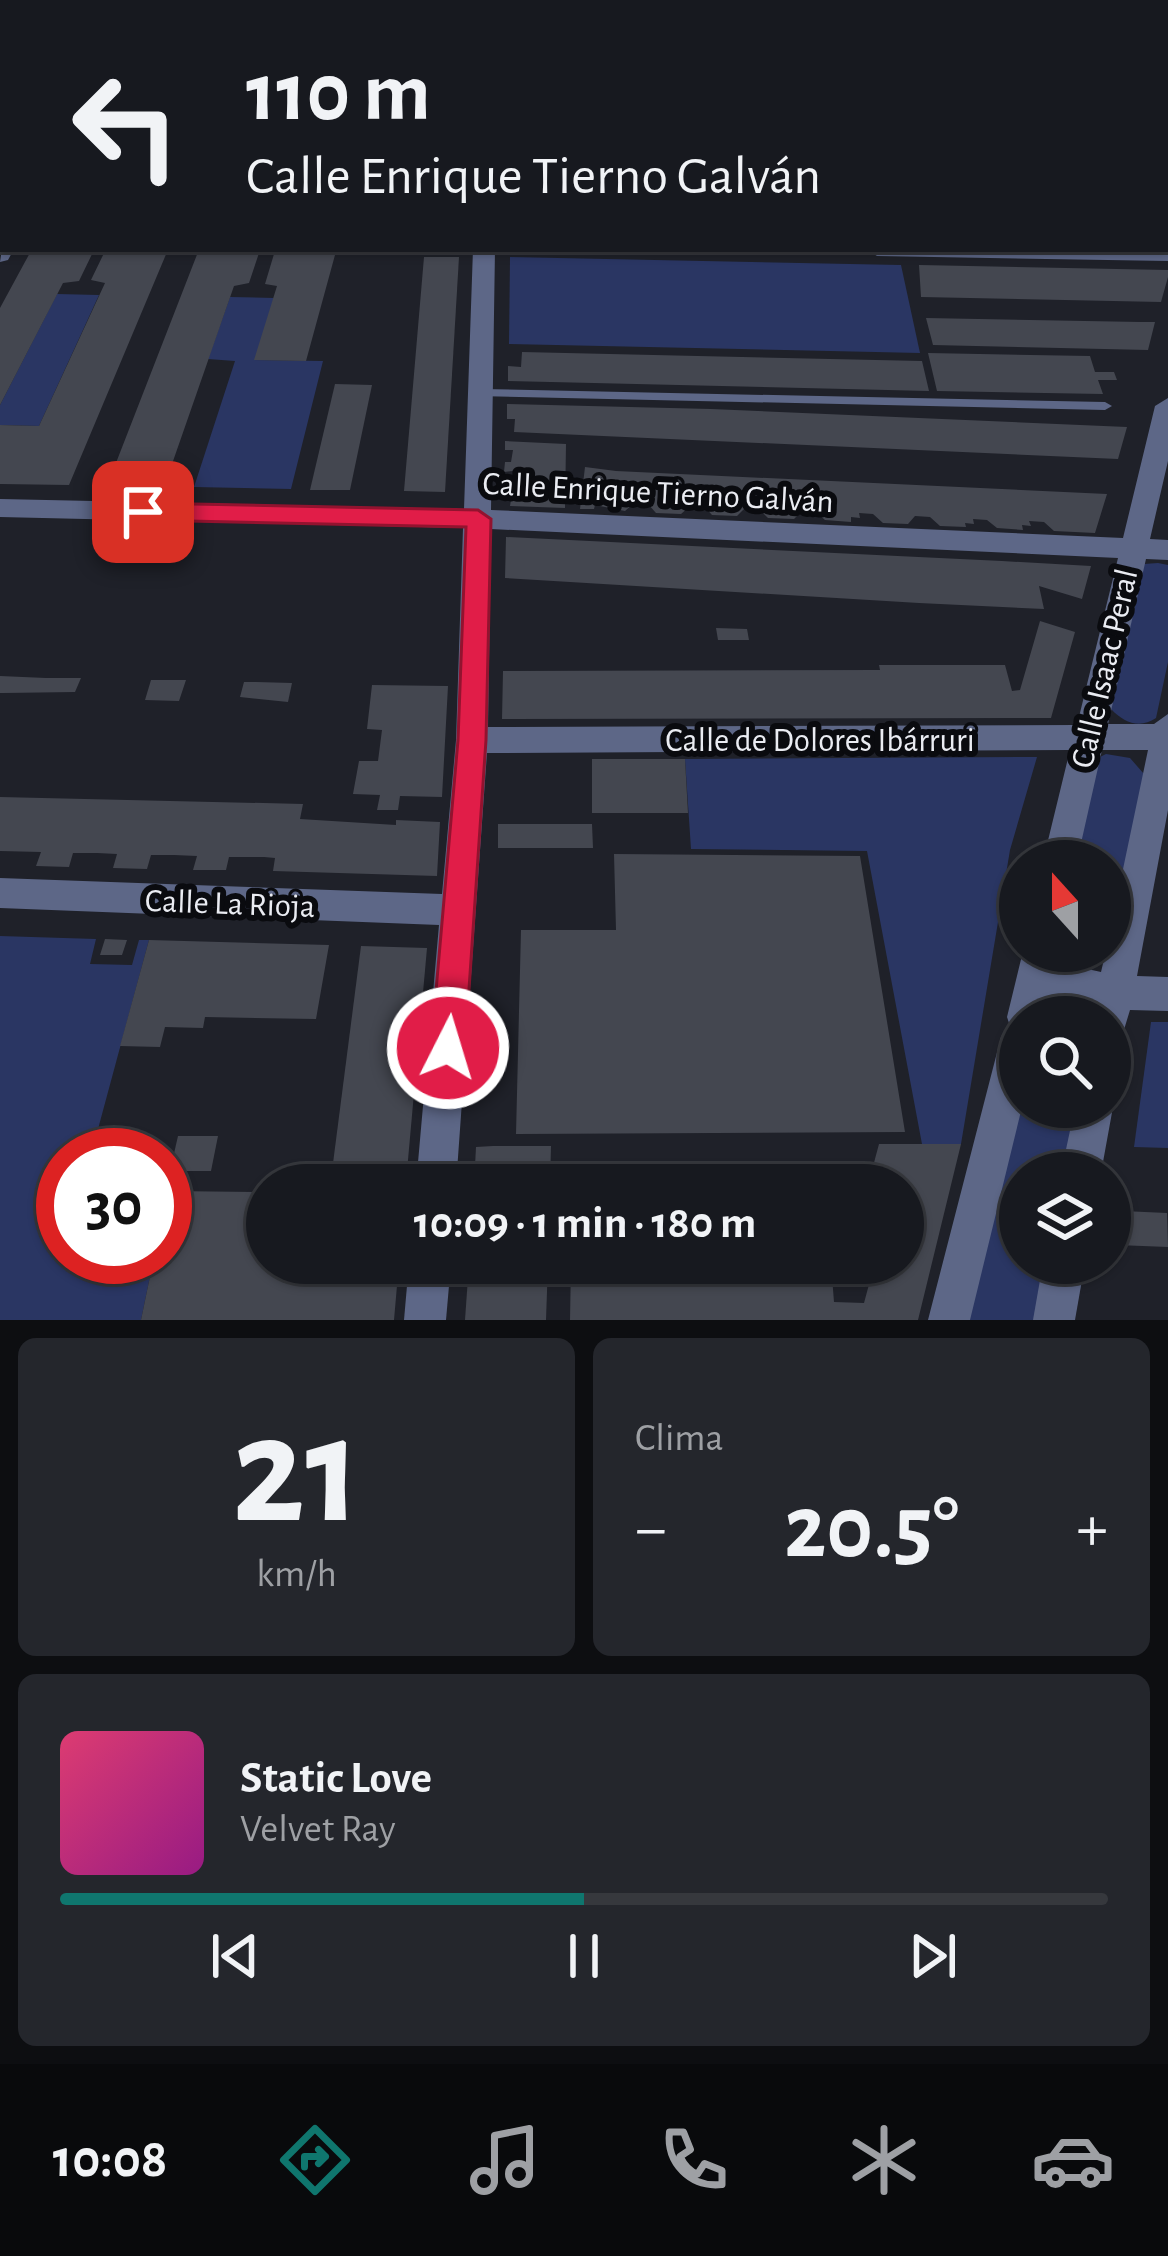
<!DOCTYPE html>
<html lang="es">
<head>
<meta charset="utf-8">
<style>
	body { margin:0; font-family:"Alegreya Sans",sans-serif; background:#24262c; color:#f1f3f6; height:100vh; display:flex; flex-direction:column; font-size:45px; white-space:nowrap }
	* { box-sizing:border-box; margin:0 }
	p { font-size:39px; color:#9ea0a4 }
	.icon { flex:none; width:66px; height:66px; fill:none; stroke:currentColor; stroke-width:2; stroke-linecap:round; stroke-linejoin:round }
	.map { position:relative; height:1320px; overflow:hidden }
	.sheet { display:flex; flex-direction:column; gap:18px; padding:18px; background:#0d0e11; flex:1 }
	.sheet>* { flex:none }
	.top-card { position:absolute; left:0px; top:0px; width:1170px; height:252px; box-shadow:0 3px 9px #0004,0 0 0 3px #36383d; background:#17191f; color:#f1f3f6; overflow:hidden }
	.needle { width:78px; rotate:339deg }
	.controls { position:absolute; left:999px; top:840px; display:grid; gap:24px }
	.controls a { display:grid; place-items:center; width:132px; height:132px; border-radius:50%; background:#17191f; box-shadow:0 3px 9px #0004,0 0 0 3px #36383d; font-size:60px }
	.speed { position:absolute; left:36px; top:1128px; display:flex; gap:24px; font-size:60px; font-weight:700; text-align:center }
	.speed>* { display:grid; place-content:center; width:156px; height:156px; border-radius:50%; background:#17191f; box-shadow:0 3px 9px #0004,0 0 0 3px #36383d; line-height:1 }
	.speed .limit { border:18px solid #d22; background:#fff; color:#111 }
	.pin { position:absolute; display:grid; place-items:center; width:102px; height:102px; color:#fff; margin:-51px; border-radius:24px; box-shadow:0 6px 18px #0006 }
	.me { position:absolute; width:132px; margin:-66px; rotate:5deg; stroke-linejoin:round; filter:drop-shadow(0 0 9px #0008) }
	.turn { display:flex; align-items:center; gap:42px; height:252px; padding:0 48px; font-size:54px }
	.turn .icon { width:156px; height:156px; stroke-width:2.5 }
	.turn b { display:block; font-size:84px; line-height:102px }
	.big { font-size:90px; font-weight:600; line-height:1.1 }
	.sheet .widget { flex:1; display:flex; flex-direction:column; justify-content:center; gap:18px; min-width:0; padding:0 42px; border-radius:18px; background:#24262c }
	.sheet .dial { align-items:center; gap:0 }
	.dial b { font-size:156px; line-height:1 }
	.song { display:flex; align-items:center; gap:36px }
	.cover { width:144px; height:144px; border-radius:18px; background:linear-gradient(135deg,hsl(340 70% 55%),hsl(310 70% 35%)) }
	.played { height:12px; border-radius:6px; background:linear-gradient(90deg,#0f766e 50%,#36383d 50%) }
	.keys { display:flex; justify-content:space-around; direction:ltr }
	.heat { display:flex; justify-content:space-between; align-items:center; font-size:66px; direction:ltr }
	.sheet .tiles { flex:1; display:grid; gap:18px; grid-template-columns:1fr 1fr }
	.widget:last-child { grid-column:span 2 }
	.trip { position:absolute; left:246px; top:1164px; width:678px; height:120px; border-radius:60px; background:#17191f; box-shadow:0 3px 9px #0004,0 0 0 3px #36383d; font-weight:600; line-height:120px; text-align:center }
	.menu { display:flex; height:192px; justify-content:space-around; align-items:center; background:#090a0c; color:#9ea0a4 }
	.menu .icon { width:84px; height:84px }
	.menu .on { color:#0f766e }
	.menu b { font-size:54px; color:#f1f3f6 }
	.map>svg:first-child { display:block }
	.green { fill:#2a3663 }
	.building { fill:#444750 }
	.lines { fill:none; stroke-linecap:round; stroke-linejoin:round }
	.service { fill:#5d6787; fill-rule:evenodd }
	.minor { fill:#5d6787; fill-rule:evenodd }
	.route { fill:#e11d48; stroke:#92132f; stroke-width:3 }
	.labels { text-anchor:middle; stroke-width:12; stroke-linejoin:round; paint-order:stroke }
	.street-label { font-size:33px; fill:#eaecf2; stroke:#0a0b0f }
</style>
</head>
<body>
<div class="map">
<svg width="1168" height="1320" viewBox="0 0 1168 1320">
	<rect width="100%" height="100%" fill="#1f2129"/>
	<g class="green">
		<polygon points="36,0 857,0 865,3 35,3"/>
		<polygon points="510,257 901,265 920,353 509,344"/>
		<polygon points="57,294 99,295 39,426 0,425 0,405"/>
		<polygon points="230,297 274,298 255,360 323,361 291,489 194,487 235,361 208,359"/>
		<path d="M1158,563L1168,565V662L1156,718C1140,729 1124,723 1111,709L1144,564Z"/>
		<polygon points="1106,754 1130,758 1144,774 1110,957 1091,970 1078,968 1057,951 1110,951 1110,861 1072,861 1098,758"/>
		<polygon points="1037,757 1010,850 961,1144 922,1144 867,851 691,849 685,759"/>
		<polygon points="0,936 96,939 90,964 132,965 139,940 149,940 91,1155 63,1155 63,1257 154,1257 141,1320 0,1320"/>
		<polygon points="1151,1022 1168,1022 1168,1148 1134,1147"/>
		<polygon points="1020,1107 1081,1107 1068,1173 1020,1173 1020,1263 1050,1263 1039,1320 965,1320"/>
	</g>
	<g class="building">
		<polygon points="32,249 94,250 79,281 63,283 0,405 0,308"/>
		<polygon points="105,251 167,252 69,485 0,484 0,425 39,426 105,283 91,280"/>
		<polygon points="198,252 259,253 249,283 234,286 164,487 107,486"/>
		<polygon points="274,254 335,255 306,361 254,360 277,286 265,284"/>
		<polygon points="424,257 459,257 445,492 404,491"/>
		<polygon points="919,265 1168,270 1168,277 1161,302 921,297"/>
		<polygon points="926,318 1141,322 1155,322 1148,350 933,345"/>
		<polygon points="522,352 922,361 929,391 508,381 508,366 521,367"/>
		<polygon points="928,353 1090,356 1095,372 1114,372 1117,380 1098,380 1103,394 937,391"/>
		<polygon points="335,384 372,385 350,490 310,490"/>
		<polygon points="507,404 711,409 1127,427 1118,459 514,432 515,419 507,419"/>
		<polygon points="505,441 566,444 565,508 510,506 512,493 504,493 504,483 511,484 513,471 504,472 505,462 511,462 513,450 505,450"/>
		<polygon points="585,467 616,471 1107,494 1095,533 1054,531 1044,522 1029,521 1031,526 1022,525 1023,530 997,528 987,520 973,519 974,524 965,523 966,527 940,526 930,517 915,516 908,524 883,523 873,514 859,513 860,518 851,517 851,522 825,520 816,512 802,511 794,519 768,518 759,509 745,508 737,516 712,515 704,506 690,506 681,514 656,513 648,504 634,503 625,511 595,505 594,509 580,509"/>
		<polygon points="506,537 1002,561 1091,566 1082,599 1039,586 1044,609 919,603 505,578"/>
		<polygon points="1040,621 1075,632 1051,718 502,719 503,671 880,670 879,665 1005,665 1012,691 1020,690"/>
		<polygon points="716,628 747,629 749,640 718,640"/>
		<polygon points="0,676 46,678 81,678 75,692 4,693 0,693"/>
		<polygon points="151,680 186,680 179,701 145,700"/>
		<polygon points="244,682 256,682 292,683 288,702 240,697"/>
		<polygon points="372,685 448,686 442,797 400,796 398,810 377,810 380,795 353,794 359,761 378,761 382,730 367,729"/>
		<polygon points="592,759 685,759 688,813 592,813"/>
		<polygon points="0,797 303,804 300,819 396,825 396,820 440,822 437,876 273,871 275,858 264,857 229,857 226,870 193,870 197,856 174,855 151,855 147,869 113,868 117,854 97,853 73,853 69,867 36,866 41,852 0,851"/>
		<polygon points="498,824 592,824 593,848 498,848"/>
		<polygon points="614,854 860,856 905,1132 516,1134 521,930 616,930"/>
		<polygon points="105,939 127,940 122,955 100,955"/>
		<polygon points="149,940 329,945 316,1019 205,1017 203,1028 165,1027 160,1047 120,1046"/>
		<polygon points="361,946 427,948 407,1171 332,1171"/>
		<polygon points="178,1136 218,1136 211,1171 170,1171"/>
		<polygon points="879,1144 961,1144 918,1320 570,1320 571,1263 831,1263 834,1302 864,1303 871,1277 841,1263 903,1263 903,1185 868,1185"/>
		<polygon points="493,1146 551,1146 550,1185 474,1185 476,1147"/>
		<polygon points="168,1191 267,1192 267,1263 399,1263 394,1320 141,1320 154,1257 165,1257"/>
		<polygon points="1123,1211 1167,1213 1168,1247 1117,1245"/>
		<polygon points="469,1263 548,1263 546,1320 465,1320"/>
	</g>
	<g class="lines">
		<polygon class="service" points="481,389 1105,402 1112,406 1105,410 476,396 474,393"/>
		<g class="minor">
			<polygon points="871,0 895,0 897,3 874,3"/>
			<rect x="1167" y="130" width="1" height="13"/>
			<polygon points="3,242 3,249 14,249 8,260 0,262"/>
			<polygon points="1168,247 1168,261 877,256 866,249"/>
			<path d="M473,249H495L491,510L1123,538L1155,406L1168,398V461L1150,539L1168,540V560L1146,559L1108,724H1154L1168,714V810L1137,976L1168,977V1011L1130,1010L1123,1033L1110,1038V1017H1092L1095,1005L1049,995L1043,1017H1020L1022,1107L970,1320H928L1001,1037L1009,1023L1007,1017L1023,951H1059L1056,962L1101,972L1106,951H1110V931L1148,750H1102L1077,861H1043L1070,750L487,753L456,1185H416L439,925L0,908V878L442,894L456,740L463,528L0,517V499L464,509ZM491,529L1118,558L1077,725L488,727Z"/>
			<polygon points="1110,1099 1113,1107 1101,1173 1061,1173 1075,1107 1110,1107"/>
			<polygon points="409,1263 451,1263 446,1320 404,1320"/>
			<polygon points="1043,1263 1085,1263 1075,1320 1033,1320"/>
		</g>
	</g>
	<polygon class="route" points="143,503 478,510 491,519 486,740 465,1048 460,1059 448,1064 436,1059 431,1048 458,740 466,527 143,520 131,512"/>
	<g class="labels">
		<g class="street-label">
			<text transform="translate(658 491) rotate(3)" y="12">Calle Enrique Tierno Galván</text>
			<text transform="translate(1103 668) rotate(-77)" y="12">Calle Isaac Peral</text>
			<text x="820" y="751">Calle de Dolores Ibárruri</text>
			<text transform="translate(230 902) rotate(2)" y="12">Calle La Rioja</text>
		</g>
	</g>
</svg>
<div class="controls">
<a><svg class="needle" viewBox="-14 -14 28 28"><path d="M0-13l5 13h-10z" fill="#e53935"/><path d="M0 13l5-13h-10z" fill="#9ea0a4"/></svg></a>
<a><svg class="icon" aria-label="search" viewBox="0 0 24 24"><circle cx="10" cy="10" r="6"/><path d="M15 15l6 6"/></svg></a>
<a><svg class="icon" aria-label="layers" viewBox="0 0 24 24"><path d="M12 4l9 5-9 5-9-5zM3 14l9 5 9-5"/></svg></a>
</div>
<div class="speed"><div class="limit">30</div></div>
<div class="pin" style="left:143px;top:512px;background:#d93025"><svg class="icon" aria-label="arrive" viewBox="0 0 24 24"><path d="M6 21V4h12l-3 4 3 4H6"/></svg></div>
<svg class="me" style="left:448px;top:1048px" viewBox="-20 -20 40 40"><circle r="17" fill="#e11d48" stroke="#fff" stroke-width="3"/><path d="M0-11L8 9 0 5-8 9z" fill="#fff"/></svg>
<div class="trip">10:09 · 1 min · 180 m</div>
<div class="top-card">
<div class="turn"><svg class="icon" aria-label="left" viewBox="0 0 24 24"><path d="M17 20v-9H6M10 6l-5 5 5 5"/></svg><div><b>110 m</b>Calle Enrique Tierno Galván</div></div>
</div>
</div>
<section class="sheet">
<div class="tiles">
<div class="widget dial"><b>21</b><p>km/h</p></div>
<div class="widget"><p>Clima</p>
<div class="heat"><a>−</a><b class="big">20.5°</b><a>+</a></div>
</div>
<div class="widget">
<div class="song"><i class="cover"></i><div><b>Static Love</b><p>Velvet Ray</p></div></div>
<div class="played"></div>
<div class="keys"><svg class="icon" aria-label="previous" viewBox="0 0 24 24"><path d="M18 5L8 12l10 7zM5 5v14"/></svg><svg class="icon" aria-label="pause" viewBox="0 0 24 24"><path d="M8 5v14M16 5v14"/></svg><svg class="icon" aria-label="next" viewBox="0 0 24 24"><path d="M6 5l10 7-10 7zM19 5v14"/></svg></div>
</div>
</div>
</section>
<nav class="menu">
<b>10:08</b>
<svg class="icon on" aria-label="directions" viewBox="0 0 24 24"><path d="M12 3l9 9-9 9-9-9zM9 14v-3h6M13 9l2 2-2 2"/></svg>
<svg class="icon" aria-label="music" viewBox="0 0 24 24"><path d="M9 18V5l10-2v13"/><circle cx="6" cy="18" r="3"/><circle cx="16" cy="16" r="3"/></svg>
<svg class="icon" aria-label="phone" viewBox="0 0 24 24"><path d="M5 4h4l2 5-3 2q2 4 5 5l2-3 5 2v4C11 20 4 13 5 4z"/></svg>
<svg class="icon" aria-label="climate" viewBox="0 0 24 24"><path d="M12 3v18M4 7l16 10M4 17L20 7"/></svg>
<svg class="icon" aria-label="car" viewBox="0 0 24 24"><path d="M5 17H2v-5l4-1 3-4h7l3 4 3 1v5h-3M9 17h6M6 11h13"/><circle cx="7" cy="17" r="2"/><circle cx="17" cy="17" r="2"/></svg>
</nav>
</body>
</html>
